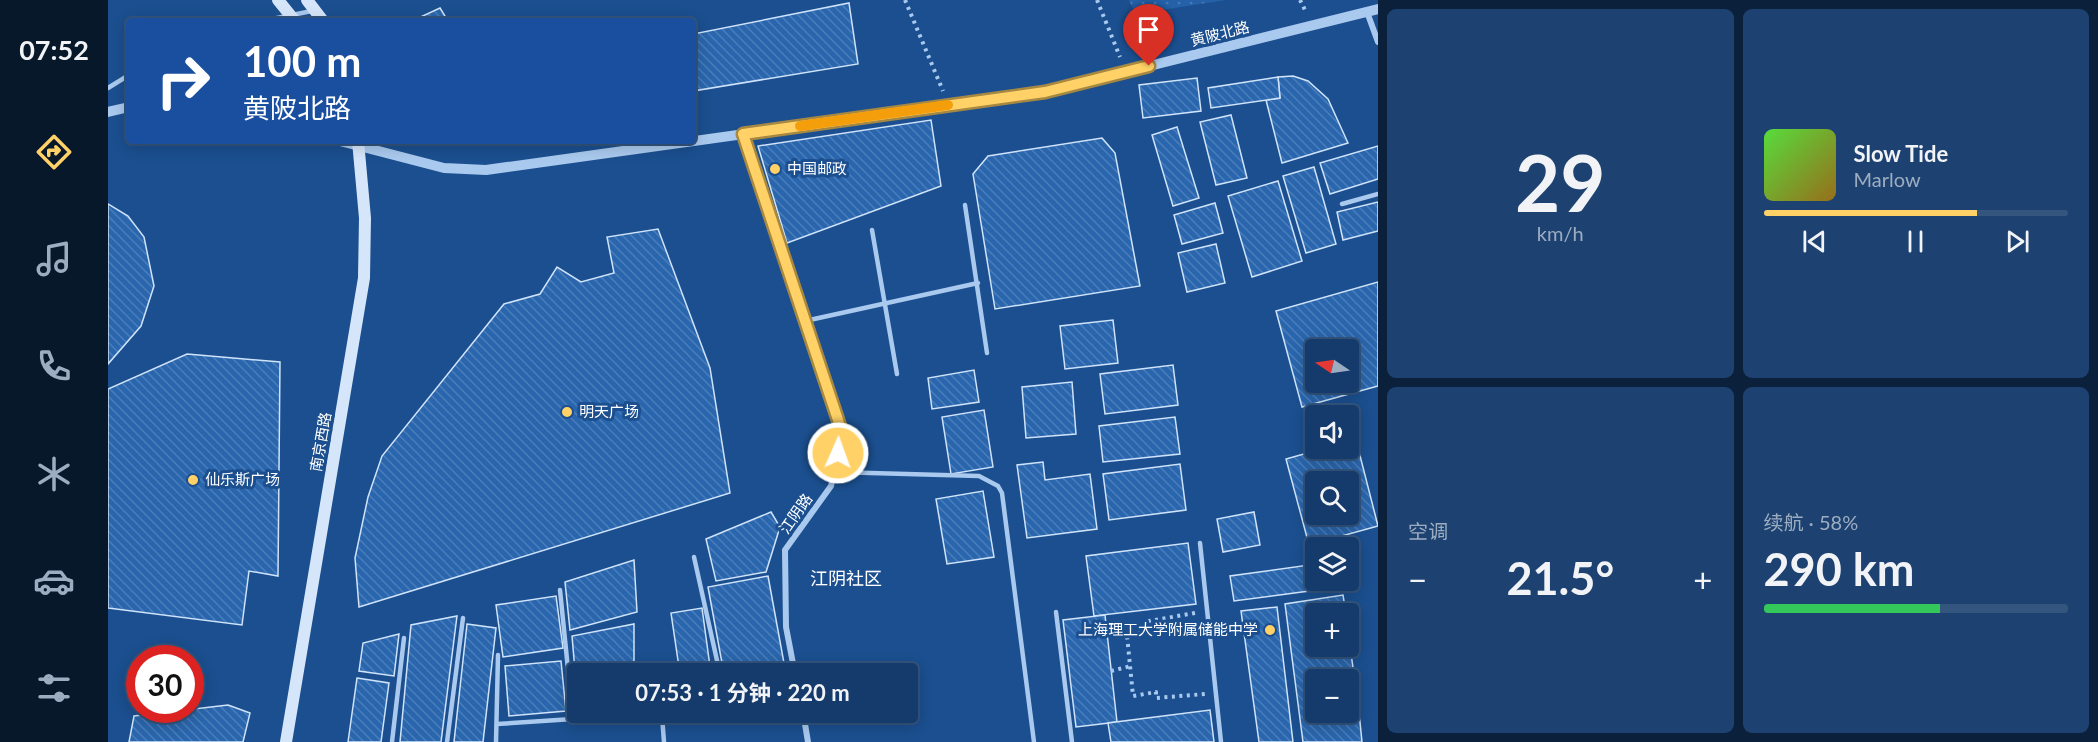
<!DOCTYPE html>
<html lang="zh">
<head>
<meta charset="utf-8">
<style>
	body { margin:0; font-family:Lato,"Noto Sans SC",sans-serif; background:#1d4271; color:#f1f3f6; height:100vh; display:flex; flex-direction:column; font-size:22px; white-space:nowrap }
	* { box-sizing:border-box; margin:0 }
	p { font-size:20px; color:#9dadc1 }
	.icon { flex:none; width:33px; height:33px; fill:none; stroke:currentColor; stroke-width:2; stroke-linecap:round; stroke-linejoin:round }
	.map { position:relative; flex:1; overflow:hidden }
	.drawer { display:flex; flex-direction:column; gap:9px; padding:9px; background:#0b203b; width:720px }
	.drawer>* { flex:none }
	.top-card { position:absolute; left:18px; top:18px; width:570px; height:126px; border-radius:6px; box-shadow:0 3px 15px #0003,0 0 0 2px #33557e; background:#1a4fa0; color:#fff; overflow:hidden }
	.needle { width:39px; rotate:283deg }
	.controls { position:absolute; left:1197px; top:339px; display:grid; gap:12px }
	.controls a { display:grid; place-items:center; width:54px; height:54px; border-radius:6px; background:#143b6b; box-shadow:0 3px 15px #0003,0 0 0 2px #33557e; font-size:30px }
	.speed { position:absolute; left:18px; top:645px; display:flex; gap:12px; font-size:30px; font-weight:700; text-align:center }
	.speed>* { display:grid; place-content:center; width:78px; height:78px; border-radius:50%; background:#143b6b; box-shadow:0 3px 15px #0003,0 0 0 2px #33557e; line-height:1 }
	.speed .limit { border:9px solid #d22; background:#fff; color:#111 }
	.pin { position:absolute; display:grid; place-items:center; width:51px; height:51px; color:#fff; margin:-62px -26px; border-radius:50% 50% 50% 0; rotate:-45deg; box-shadow:0 0 6px #0007 }
	.pin .icon { rotate:45deg }
	.me { position:absolute; width:66px; margin:-33px; rotate:2deg; stroke-linejoin:round; filter:drop-shadow(0 0 4px #0008) }
	.turn { display:flex; align-items:center; gap:21px; height:126px; padding:0 18px; font-size:27px }
	.turn .icon { width:78px; height:78px; stroke-width:2.5 }
	.turn b { display:block; font-size:42px; line-height:51px }
	.big { font-size:45px; font-weight:700; line-height:1.1 }
	.drawer .tile { flex:1; display:flex; flex-direction:column; justify-content:center; gap:9px; min-width:0; padding:0 21px; border-radius:9px; background:#1d4271 }
	.drawer .dial { align-items:center; gap:0 }
	.dial b { font-size:78px; line-height:1 }
	.song { display:flex; align-items:center; gap:18px }
	.cover { width:72px; height:72px; border-radius:9px; background:linear-gradient(135deg,hsl(110 70% 55%),hsl(40 70% 35%)) }
	.played { height:6px; border-radius:3px; background:linear-gradient(90deg,#ffd166 70%,#33557e 70%) }
	.keys { display:flex; justify-content:space-around; direction:ltr }
	.heat { display:flex; justify-content:space-between; align-items:center; font-size:33px; direction:ltr }
	.charge { height:9px; border-radius:4px; background:linear-gradient(90deg,#34c759 58%,#33557e 0) }
	.drawer .tiles { flex:1; display:grid; gap:9px; grid-template-columns:repeat(2,1fr) }
	.trip { position:absolute; left:459px; top:663px; width:351px; height:60px; border-radius:6px; background:#143b6b; box-shadow:0 3px 15px #0003,0 0 0 2px #33557e; font-weight:700; line-height:60px; text-align:center }
	main { display:flex; flex:1; min-height:0 }
	.tabs { display:flex; flex-direction:column; width:108px; justify-content:space-around; align-items:center; background:#08182b; color:#9dadc1 }
	.tabs .icon { width:42px; height:42px }
	.tabs .current { color:#ffd166 }
	.tabs b { font-size:27px; color:#f1f3f6 }
	.map>svg:first-child { display:block }
	.grass { fill:url(#grass-dots) }
	.building { fill:url(#building-back-hatch); stroke:#cfe3fa; stroke-width:1.5; fill-rule:evenodd }
	.lines { fill:none; stroke-linecap:round; stroke-linejoin:round }
	.path { stroke:#a9c9ee; stroke-width:4; stroke-dasharray:3 4.5; stroke-linecap:butt }
	.service { stroke:#a9c9ee; stroke-width:4.5 }
	.minor { stroke:#a9c9ee; stroke-width:6 }
	.tertiary { stroke:#a9c9ee; stroke-width:10 }
	.secondary { stroke:#d6e6fa; stroke-width:12 }
	.route-casing { stroke:#a68842; stroke-width:15 }
	.route { stroke:#ffd166; stroke-width:10 }
	.slow { stroke:#f59e0b; stroke-width:10 }
	.poi-dot { fill:#ffd166; stroke:#1b4f8f; stroke-width:2 }
	.labels { text-anchor:middle; stroke-width:6; stroke-linejoin:round; paint-order:stroke }
	.street-label { font-size:15px; fill:#fff; stroke:#1b4f8f }
	.poi-label { font-size:15px; fill:#fff; stroke:#1b4f8f; text-anchor:start }
	.quarter-label { font-size:18px; fill:#fff; stroke:#1b4f8f }
</style>
</head>
<body>
<main>
<nav class="tabs">
<b>07:52</b>
<svg class="icon current" aria-label="directions" viewBox="0 0 24 24"><path d="M12 3l9 9-9 9-9-9zM9 14v-3h6M13 9l2 2-2 2"/></svg>
<svg class="icon" aria-label="music" viewBox="0 0 24 24"><path d="M9 18V5l10-2v13"/><circle cx="6" cy="18" r="3"/><circle cx="16" cy="16" r="3"/></svg>
<svg class="icon" aria-label="phone" viewBox="0 0 24 24"><path d="M5 4h4l2 5-3 2q2 4 5 5l2-3 5 2v4C11 20 4 13 5 4z"/></svg>
<svg class="icon" aria-label="climate" viewBox="0 0 24 24"><path d="M12 3v18M4 7l16 10M4 17L20 7"/></svg>
<svg class="icon" aria-label="car" viewBox="0 0 24 24"><path d="M5 17H2v-5l4-1 3-4h7l3 4 3 1v5h-3M9 17h6M6 11h13"/><circle cx="7" cy="17" r="2"/><circle cx="17" cy="17" r="2"/></svg>
<svg class="icon" aria-label="filters" viewBox="0 0 24 24"><path d="M4 7h16M4 17h16"/><circle cx="9" cy="7" r="2"/><circle cx="15" cy="17" r="2"/></svg>
</nav>
<div class="map">
<svg width="1270" height="742" viewBox="0 0 1270 742">
	<defs>
		<pattern id="grass-dots" width="8" height="8" patternUnits="userSpaceOnUse" patternTransform="scale(1.5)"><rect width="8" height="8" fill="#2461a8"/><path d="M2 2h.1M6 6h.1" fill="none" stroke="#4579b5" stroke-width="1.8" stroke-linecap="round"/></pattern>
		<pattern id="building-back-hatch" width="6" height="6" patternUnits="userSpaceOnUse" patternTransform="scale(1.5)"><rect width="6" height="6" fill="#2a66ad"/><path d="M-1 5l2 2M0 0l6 6M5-1l2 2" fill="none" stroke="#4a7db9"/></pattern>
	</defs>
	<rect width="100%" height="100%" fill="#1b4f8f"/>
	<polygon class="grass" points="1021,0 1118,0 1027,14"/>
	<g class="building">
		<polygon points="741,3 750,64 585,91 585,34"/>
		<polygon points="332,8 340,21 304,21"/>
		<polygon points="1185,76 1200,81 1220,99 1240,143 1174,163 1158,100 1172,98 1170,77"/>
		<polygon points="1170,77 1172,98 1103,108 1100,88"/>
		<polygon points="1089,78 1093,111 1035,118 1031,85"/>
		<polygon points="1123,115 1139,178 1108,185 1092,122"/>
		<polygon points="823,120 833,186 679,243 650,146"/>
		<polygon points="1069,127 1091,198 1065,206 1044,135"/>
		<polygon points="994,138 1007,153 1032,286 887,309 865,174 880,156"/>
		<polygon points="1270,146 1270,179 1222,194 1212,163"/>
		<polygon points="1206,167 1228,244 1198,253 1175,176"/>
		<polygon points="1170,181 1194,261 1144,277 1120,196"/>
		<polygon points="1270,202 1270,231 1235,240 1229,212"/>
		<polygon points="1107,203 1115,233 1074,244 1066,215"/>
		<polygon points="0,204 20,216 36,237 46,286 33,326 0,364"/>
		<polygon points="550,229 602,368 622,493 251,607 247,558 260,497 274,456 396,304 432,294 449,267 473,282 506,273 499,237"/>
		<polygon points="1108,244 1117,283 1079,292 1070,253"/>
		<path d="M1270,282V386L1194,407L1168,311ZM1208,350H1240V382H1208Z"/>
		<polygon points="1005,320 1010,363 957,369 952,326"/>
		<polygon points="79,354 172,362 170,576 141,571 134,625 0,608 0,389"/>
		<polygon points="1065,365 1070,405 997,414 992,374"/>
		<polygon points="866,370 871,402 824,409 820,378"/>
		<polygon points="964,382 968,434 918,438 914,387"/>
		<polygon points="876,410 885,467 843,474 834,417"/>
		<polygon points="1067,417 1072,454 995,462 991,426"/>
		<path d="M1248,440L1270,526L1201,545L1178,459L1217,448H1240V442ZM1208,482H1240V514H1208Z"/>
		<polygon points="935,462 937,480 982,474 989,529 919,538 909,465"/>
		<polygon points="1072,464 1078,510 1001,520 995,474"/>
		<polygon points="875,491 886,557 839,564 828,499"/>
		<polygon points="663,512 672,527 658,572 608,581 598,539"/>
		<polygon points="1146,512 1152,545 1115,552 1109,519"/>
		<polygon points="1080,543 1088,604 986,616 978,556"/>
		<polygon points="526,560 529,612 462,630 457,582"/>
		<polygon points="1208,564 1208,580 1230,580 1231,587 1126,601 1122,576"/>
		<polygon points="660,576 678,674 616,674 600,587"/>
		<polygon points="1235,595 1238,614 1208,614 1208,646 1240,646 1240,632 1248,689 1240,690 1240,680 1208,680 1208,712 1251,712 1254,742 1195,742 1177,604"/>
		<polygon points="448,596 455,648 395,657 388,605"/>
		<polygon points="1169,607 1185,742 1151,742 1133,611"/>
		<polygon points="594,608 603,674 572,674 563,613"/>
		<polygon points="997,615 1009,722 968,727 955,620"/>
		<polygon points="349,616 333,742 292,742 303,625"/>
		<polygon points="359,624 388,628 375,742 346,742"/>
		<polygon points="526,624 526,674 470,674 470,705 464,636"/>
		<polygon points="291,634 286,676 251,671 255,643"/>
		<polygon points="453,661 458,711 401,716 397,666"/>
		<polygon points="249,678 281,683 273,742 240,742"/>
		<polygon points="120,705 142,713 135,742 21,742 26,716"/>
		<polygon points="1102,710 1106,742 1003,742 1000,723"/>
	</g>
	<g class="lines">
		<g class="path">
			<polyline points="797,0 835,91"/>
			<polyline points="989,0 1012,57"/>
			<polyline points="1192,0 1198,12"/>
			<polyline points="1087,613 1041,621 1042,632 1019,635 1025,696 1048,692 1048,698 1097,694"/>
			<polyline points="1003,671 1023,666"/>
		</g>
		<g class="service">
			<polyline points="154,21 204,11"/>
			<polyline points="0,88 21,75"/>
			<polyline points="1234,204 1270,194"/>
			<polyline points="857,205 879,353"/>
			<polyline points="764,230 789,374"/>
			<polyline points="697,321 870,283"/>
			<polyline points="726,472 871,476 890,486 894,493 926,742"/>
			<polyline points="1092,543 1113,742"/>
			<polyline points="586,557 612,674"/>
			<polyline points="948,612 964,742"/>
			<polyline points="554,716 583,712"/>
			<polyline points="465,719 554,716 556,742"/>
			<polyline points="389,724 465,719 452,590"/>
			<polyline points="284,742 296,638"/>
			<polyline points="339,742 355,618"/>
			<polyline points="388,742 390,655"/>
		</g>
		<g class="minor">
			<polyline points="1259,12 1270,42"/>
			<polyline points="635,134 735,435 723,486 677,550 678,627 687,674"/>
			<polyline points="695,712 700,742"/>
		</g>
		<g class="tertiary">
			<polyline points="0,112 21,107"/>
			<polyline points="232,141 336,168 378,170 937,92 1270,9"/>
		</g>
		<g class="secondary">
			<polyline points="170,0 187,21"/>
			<polyline points="199,0 215,21"/>
			<polyline points="178,742 256,278 257,218 250,141"/>
		</g>
	</g>
	<g class="lines">
		<defs>
			<polyline id="route" points="730,453 735,435 635,134 937,92 1041,66"/>
		</defs>
		<use href="#route" class="route-casing"/>
		<use href="#route" class="route"/>
		<polyline class="slow" points="692,126 840,105"/>
	</g>
	<g class="poi-dot">
		<circle cx="667" cy="169" r="6"/>
		<circle cx="459" cy="412" r="6"/>
		<circle cx="85" cy="480" r="6"/>
		<circle cx="1162" cy="630" r="6"/>
	</g>
	<g class="labels">
		<g class="street-label">
			<text transform="translate(1112 34) rotate(-14)" y="5">黄陂北路</text>
			<text transform="translate(213 442) rotate(-80)" y="5">南京西路</text>
			<text transform="translate(688 514) rotate(-55)" y="5">江阴路</text>
		</g>
		<g class="poi-label">
			<text x="679" y="174">中国邮政</text>
			<text x="471" y="417">明天广场</text>
			<text x="97" y="485">仙乐斯广场</text>
			<text x="1150" y="635" text-anchor="end">上海理工大学附属储能中学</text>
		</g>
		<g class="quarter-label">
			<text x="738" y="585">江阴社区</text>
		</g>
	</g>
</svg>
<div class="controls">
<a><svg class="needle" viewBox="-14 -14 28 28"><path d="M0-13l5 13h-10z" fill="#e53935"/><path d="M0 13l5-13h-10z" fill="#9dadc1"/></svg></a>
<a><svg class="icon" aria-label="sound" viewBox="0 0 24 24"><path d="M4 9h4l5-4v14l-5-4H4zM17 9q2 3 0 6"/></svg></a>
<a><svg class="icon" aria-label="search" viewBox="0 0 24 24"><circle cx="10" cy="10" r="6"/><path d="M15 15l6 6"/></svg></a>
<a><svg class="icon" aria-label="layers" viewBox="0 0 24 24"><path d="M12 4l9 5-9 5-9-5zM3 14l9 5 9-5"/></svg></a>
<a>+</a>
<a>−</a>
</div>
<div class="speed"><div class="limit">30</div></div>
<div class="pin" style="left:1041px;top:66px;background:#d93025"><svg class="icon" aria-label="arrive" viewBox="0 0 24 24"><path d="M6 21V4h12l-3 4 3 4H6"/></svg></div>
<svg class="me" style="left:730px;top:453px" viewBox="-20 -20 40 40"><circle r="17" fill="#ffd166" stroke="#fff" stroke-width="3"/><path d="M0-11L8 9 0 5-8 9z" fill="#fff"/></svg>
<div class="trip">07:53 · 1 分钟 · 220 m</div>
<div class="top-card">
<div class="turn"><svg class="icon" aria-label="right" viewBox="0 0 24 24"><path d="M7 20v-9h11M14 6l5 5-5 5"/></svg><div><b>100 m</b>黄陂北路</div></div>
</div>
</div>
<section class="drawer">
<div class="tiles">
<div class="tile dial"><b>29</b><p>km/h</p></div>
<div class="tile">
<div class="song"><i class="cover"></i><div><b>Slow Tide</b><p>Marlow</p></div></div>
<div class="played"></div>
<div class="keys"><svg class="icon" aria-label="previous" viewBox="0 0 24 24"><path d="M18 5L8 12l10 7zM5 5v14"/></svg><svg class="icon" aria-label="pause" viewBox="0 0 24 24"><path d="M8 5v14M16 5v14"/></svg><svg class="icon" aria-label="next" viewBox="0 0 24 24"><path d="M6 5l10 7-10 7zM19 5v14"/></svg></div>
</div>
<div class="tile"><p>空调</p>
<div class="heat"><a>−</a><b class="big">21.5°</b><a>+</a></div>
</div>
<div class="tile"><p>续航 · 58%</p><b class="big">290 km</b><div class="charge"></div></div>
</div>
</section>
</main>
</body>
</html>
